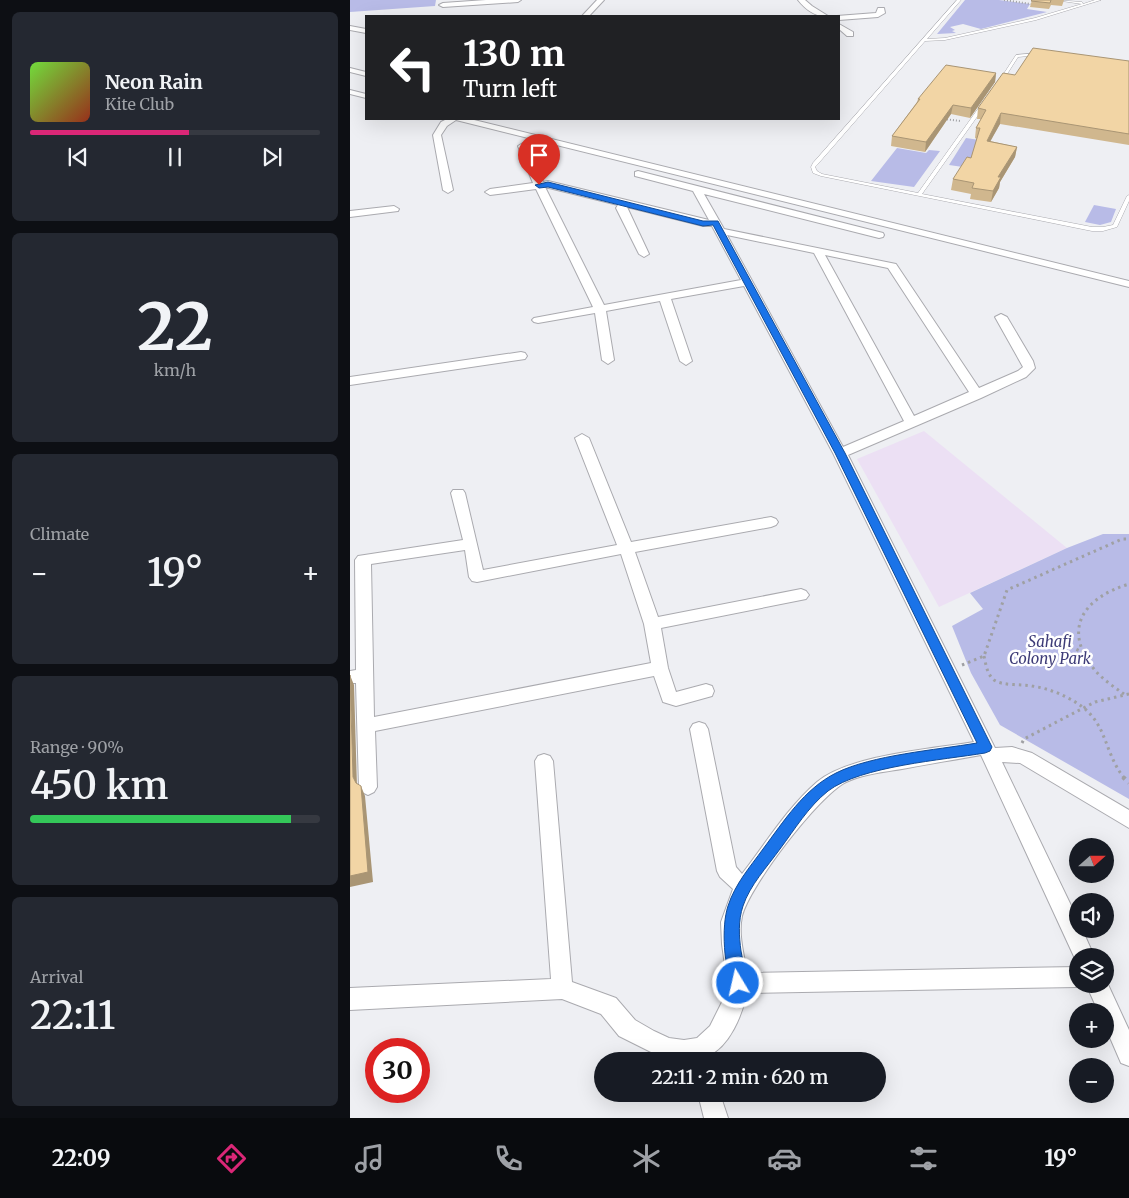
<!DOCTYPE html>
<html lang="en">
<head>
<meta charset="utf-8">
<style>
	body { margin:0; font-family:Merriweather,serif; background:#242831; color:#f1f3f6; height:100vh; display:flex; flex-direction:column; font-size:19px; white-space:nowrap }
	* { box-sizing:border-box; margin:0 }
	p { font-size:16px; color:#9ea1a6 }
	.icon { flex:none; width:28px; height:28px; fill:none; stroke:currentColor; stroke-width:2; stroke-linecap:round; stroke-linejoin:round }
	.map { position:relative; flex:1; overflow:hidden }
	.details { display:flex; flex-direction:column; gap:12px; padding:12px; background:#0d0f14; width:350px }
	.details>* { flex:none }
	.hud { position:absolute; left:15px; top:15px; width:475px; height:105px; border-radius:0px; box-shadow:0 5px 20px #0002; background:#202124; color:#fff; overflow:hidden }
	.needle { width:32px; rotate:69deg }
	.controls { position:absolute; left:719px; top:838px; display:grid; gap:10px }
	.controls a { display:grid; place-items:center; width:45px; height:45px; border-radius:50%; background:#171b24; box-shadow:0 5px 20px #0002; font-size:25px }
	.speed { position:absolute; left:15px; top:1038px; display:flex; gap:10px; font-size:25px; font-weight:700; text-align:center }
	.speed>* { display:grid; place-content:center; width:65px; height:65px; border-radius:50%; background:#171b24; box-shadow:0 5px 20px #0002; line-height:1 }
	.speed .limit { border:8px solid #d22; background:#fff; color:#111 }
	.pin { position:absolute; display:grid; place-items:center; width:42px; height:42px; color:#fff; margin:-51px -21px; border-radius:50% 50% 50% 0; rotate:-45deg; box-shadow:0 0 5px #0007 }
	.pin .icon { rotate:45deg }
	.me { position:absolute; width:55px; margin:-28px; rotate:351deg; stroke-linejoin:round; filter:drop-shadow(0 0 4px #0008) }
	.turn { display:flex; align-items:center; gap:18px; height:105px; padding:0 15px; font-size:22px }
	.turn .icon { width:65px; height:65px; stroke-width:2.5 }
	.turn b { display:block; font-size:35px; line-height:42px }
	.big { font-size:38px; font-weight:600; line-height:1.1 }
	.details .card { flex:1; display:flex; flex-direction:column; justify-content:center; gap:8px; min-width:0; padding:0 18px; border-radius:8px; background:#242831 }
	.details .dial { align-items:center; gap:0 }
	.dial b { font-size:65px; line-height:1 }
	.song { display:flex; align-items:center; gap:15px }
	.cover { width:60px; height:60px; border-radius:8px; background:linear-gradient(135deg,hsl(100 70% 55%),hsl(10 70% 35%)) }
	.played { height:5px; border-radius:2px; background:linear-gradient(90deg,#db2777 55%,#363941 55%) }
	.keys { display:flex; justify-content:space-around; direction:ltr }
	.heat { display:flex; justify-content:space-between; align-items:center; font-size:28px; direction:ltr }
	.charge { height:8px; border-radius:4px; background:linear-gradient(90deg,#34c759 90%,#363941 0) }
	.trip { position:absolute; left:244px; top:1052px; width:292px; height:50px; border-radius:25px; background:#171b24; box-shadow:0 5px 20px #0002; font-weight:600; line-height:50px; text-align:center }
	.dock { display:flex; height:80px; justify-content:space-around; align-items:center; background:#090b0e; color:#9ea1a6 }
	.dock .icon { width:35px; height:35px }
	.dock .current { color:#db2777 }
	.dock b { font-size:22px; color:#f1f3f6 }
	main { display:flex; flex:1; min-height:0 }
	.map>svg:first-child { display:block }
	.industrial { fill:#ece0f4 }
	.green { fill:#b8bbe7 }
	.lines { fill:none; stroke-linecap:round; stroke-linejoin:round }
	.service-casing { stroke:#aaaaaf; stroke-width:1 }
	.minor-casing { stroke:#aaaaaf; stroke-width:2 }
	.path-far2 { stroke:#9fa0a3; stroke-width:2; stroke-dasharray:1 2; stroke-linecap:butt }
	.path-far1 { stroke:#9fa0a3; stroke-width:3; stroke-dasharray:2.5 4; stroke-linecap:butt }
	.path { stroke:#9fa0a3; stroke-width:4.5; stroke-dasharray:3 5; stroke-linecap:butt }
	.service { fill:#fff; fill-rule:evenodd }
	.minor { fill:#fff; fill-rule:evenodd }
	.wall { fill:#d0b78e }
	.shaded-wall { fill:#a99574 }
	.building { fill:#f2d5a5; stroke:#a99574 }
	.route { fill:#1a73e8; stroke:#114b97 }
	.labels { text-anchor:middle; stroke-width:5; stroke-linejoin:round; paint-order:stroke }
	.park-label { font-size:15px; font-style:italic; fill:#3e3c78; stroke:#fff }
</style>
</head>
<body>
<main>
<section class="details">
<div class="card">
<div class="song"><i class="cover"></i><div><b>Neon Rain</b><p>Kite Club</p></div></div>
<div class="played"></div>
<div class="keys"><svg class="icon" aria-label="previous" viewBox="0 0 24 24"><path d="M18 5L8 12l10 7zM5 5v14"/></svg><svg class="icon" aria-label="pause" viewBox="0 0 24 24"><path d="M8 5v14M16 5v14"/></svg><svg class="icon" aria-label="next" viewBox="0 0 24 24"><path d="M6 5l10 7-10 7zM19 5v14"/></svg></div>
</div>
<div class="card dial"><b>22</b><p>km/h</p></div>
<div class="card"><p>Climate</p>
<div class="heat"><a>−</a><b class="big">19°</b><a>+</a></div>
</div>
<div class="card"><p>Range · 90%</p><b class="big">450 km</b><div class="charge"></div></div>
<div class="card"><p>Arrival</p><b class="big">22:11</b></div>
</section>
<div class="map">
<svg width="779" height="1118" viewBox="0 0 779 1118">
	<rect width="100%" height="100%" fill="#eeeff3"/>
	<polygon class="industrial" points="574,431 717,548 589,607 507,459"/>
	<g class="green">
		<polygon points="0,0 86,0 85,6 0,12"/>
		<polygon points="615,0 649,0 680,4 677,9 697,12 631,29 613,24 600,27 605,30 602,31 606,33 587,34"/>
		<polygon points="616,138 643,142 627,169 599,165"/>
		<polygon points="547,148 576,153 579,150 590,151 564,187 521,181"/>
		<polygon points="744,205 766,209 761,222 750,225 735,222"/>
		<polygon points="753,534 779,534 779,799 650,725 621,673 602,626 633,609 620,593 717,548"/>
	</g>
	<g class="lines">
		<defs>
			<g id="service">
				<polygon points="607,0 611,0 577,39 595,38 685,18 732,4 705,0 732,2 733,4 745,0 751,0 686,20 595,40 575,41 467,165 465,167 467,171 472,174 568,193 630,106 632,106 634,107 572,194 742,227 753,227 763,225 777,196 779,195 779,201 767,227 753,231 742,231 471,176 463,173 461,167 463,163"/>
				<polygon points="688,53 689,55 668,57 652,82 650,82 649,81 666,55"/>
			</g>
			<g id="minor">
				<polygon points="136,0 171,0 168,2 93,7 89,5 93,3"/>
				<polygon points="247,0 254,0 239,16 232,16"/>
				<path d="M448,0H455L462,6L478,16C465,17 456,10 448,0Z"/>
				<polygon points="528,8 534,8 535,13 528,17 489,20 487,16 526,13"/>
				<polygon points="489,24 503,32 503,36 497,36 489,29"/>
				<polygon points="0,26 16,29 16,33 0,30"/>
				<polygon points="0,68 16,72 16,76 0,72"/>
				<polygon points="0,90 16,94 16,98 0,94"/>
				<polygon points="97,119 120,119 779,281 779,287 106,120 97,126 91,135 103,190 98,193 93,190 83,135 91,122"/>
				<path d="M173,143L178,146L193,182L198,181L359,220L343,191L285,176V172L288,171L533,233L534,235L533,237L529,238L354,194L374,229L546,264L629,388L668,371L673,367L645,317L651,314L657,317L683,361L685,368L676,377L631,398L498,455L645,748L662,747L682,753L779,810V828L670,763L652,762L728,920V929H732L744,956H728L727,963L631,755C604,760 578,764 552,769C534,772 513,774 496,782C469,795 399,887 392,916C388,935 394,954 397,973L728,967V984H735L728,987L397,993C392,1015 380,1046 358,1056L360,1061H328L311,1057L269,1036L251,1014L212,999L0,1010V988L201,979L185,761L188,756L194,754L200,756L203,761L222,982L266,998L285,1020L304,1031L319,1038L334,1040L347,1038L360,1026L375,996L377,980L372,944L371,922L383,889L370,877L367,871L340,729L343,724L349,722L355,724L358,729L386,867L392,874C416,843 437,808 467,782C499,755 582,749 624,742L483,453L394,286L321,299L342,361L336,365L330,361L310,301L256,311L264,360L258,364L252,360L245,313L188,323L184,322L182,320L184,318L243,307L186,189L140,195L135,192L140,189L183,183L168,146ZM195,187L268,205L266,208L289,254L294,257L299,254L277,207L353,226H362L391,280L254,305ZM377,235L464,253L554,421L493,447ZM475,255L538,268L619,392L564,416Z"/>
				<polygon points="44,206 49,209 48,211 0,217 0,211"/>
				<polygon points="171,352 175,353 177,356 175,359 0,385 0,377"/>
				<path d="M232,434L239,438L281,542L421,517L426,519L428,522L426,525L421,527L285,552L308,617L451,589L456,591L459,595L456,599L311,628L318,668L326,692L356,684L362,686L364,691L362,696L326,706L313,702L304,676L25,731L27,787L24,792L18,795L12,792L9,787L6,683H0V671L6,670L5,560L8,556L113,540L101,493L103,490H113L115,493L133,570L267,545L225,438ZM115,550L119,577L122,581L127,582L271,554L294,624L301,663L24,717L21,564Z"/>
				<polygon points="755,978 779,1030 779,1066 771,1063 755,1026 755,1011 748,1011 736,984 755,984"/>
				<polygon points="348,1094 370,1094 378,1118 354,1118"/>
			</g>
		</defs>
		<use href="#service" class="service-casing"/>
		<use href="#minor" class="minor-casing"/>
		<g class="path-far2">
			<polyline points="654,0 681,4"/>
			<polyline points="594,119 610,121"/>
		</g>
		<g class="path-far1">
			<polyline points="703,638 734,653"/>
			<path d="M634,656C636,665 637,674 644,680C652,686 672,684 682,686C695,688 707,692 718,698C759,718 751,748 774,778"/>
			<polyline points="612,665 634,656 657,590 772,539 779,539"/>
			<path d="M774,694C764,687 752,679 744,669C711,628 735,597 779,584"/>
			<polyline points="672,743 674,739 745,702 779,694"/>
		</g>
		<polyline class="path" points="773,777 779,783"/>
		<use href="#service" class="service"/>
		<use href="#minor" class="minor"/>
	</g>
	<g class="wall">
		<polygon points="682,0 714,0 712,6 701,5 699,9 680,7"/>
		<polygon points="779,61 779,145 650,124 640,141 667,147 665,157 650,182 649,188 641,202 620,199 621,194 601,190 603,179 621,158 627,139 625,138 626,128 631,119 627,119 628,108 665,75"/>
		<polygon points="646,73 645,82 620,118 601,114 575,152 541,146 542,136 567,102 568,99"/>
	</g>
	<g class="shaded-wall">
		<polygon points="646,73 645,82 620,118 621,108"/>
		<polygon points="603,105 601,114 575,152 576,142"/>
		<polygon points="651,113 650,124 635,151 637,141"/>
		<polygon points="667,147 665,157 650,182 649,188 641,202 643,191 648,177"/>
		<polygon points="0,675 4,685 7,787 3,777"/>
		<polygon points="11,786 15,796 23,882 0,887 0,876"/>
	</g>
	<g class="building">
		<polygon points="682,0 701,0 700,3 681,1"/>
		<polygon points="683,48 779,61 779,134 651,113 637,141 667,147 648,177 651,177 643,191 622,188 624,183 603,179 617,157 621,158 630,128 626,128 636,110 628,108 653,73 665,75"/>
		<polygon points="596,65 646,73 621,108 603,105 576,142 542,136 570,99 568,99"/>
		<polygon points="0,675 3,777 6,783 11,786 18,872 0,876"/>
	</g>
	<path class="route" d="M198,182L353,221H368L495,453L642,747L640,751L635,753C593,760 511,766 478,791C458,807 445,829 430,849C417,867 400,885 393,906C388,921 389,936 391,951C393,963 398,977 394,988L388,990L383,988C374,968 371,927 378,906C385,884 400,867 413,849C434,821 454,789 486,773C522,755 586,750 627,743L485,453L363,225L353,226L198,187L189,188L185,185Z"/>
	<g class="labels">
		<g class="park-label">
			<text x="700" y="647">Sahafi<tspan x="700" dy="17">Colony Park</tspan></text>
		</g>
	</g>
</svg>
<div class="controls">
<a><svg class="needle" viewBox="-14 -14 28 28"><path d="M0-13l5 13h-10z" fill="#e53935"/><path d="M0 13l5-13h-10z" fill="#9ea1a6"/></svg></a>
<a><svg class="icon" aria-label="sound" viewBox="0 0 24 24"><path d="M4 9h4l5-4v14l-5-4H4zM17 9q2 3 0 6"/></svg></a>
<a><svg class="icon" aria-label="layers" viewBox="0 0 24 24"><path d="M12 4l9 5-9 5-9-5zM3 14l9 5 9-5"/></svg></a>
<a>+</a>
<a>−</a>
</div>
<div class="speed"><div class="limit">30</div></div>
<div class="pin" style="left:189px;top:185px;background:#d93025"><svg class="icon" aria-label="arrive" viewBox="0 0 24 24"><path d="M6 21V4h12l-3 4 3 4H6"/></svg></div>
<svg class="me" style="left:388px;top:983px" viewBox="-20 -20 40 40"><circle r="17" fill="#1a73e8" stroke="#fff" stroke-width="3"/><path d="M0-11L8 9 0 5-8 9z" fill="#fff"/></svg>
<div class="trip">22:11 · 2 min · 620 m</div>
<div class="hud">
<div class="turn"><svg class="icon" aria-label="left" viewBox="0 0 24 24"><path d="M17 20v-9H6M10 6l-5 5 5 5"/></svg><div><b>130 m</b>Turn left</div></div>
</div>
</div>
</main>
<nav class="dock">
<b>22:09</b>
<svg class="icon current" aria-label="directions" viewBox="0 0 24 24"><path d="M12 3l9 9-9 9-9-9zM9 14v-3h6M13 9l2 2-2 2"/></svg>
<svg class="icon" aria-label="music" viewBox="0 0 24 24"><path d="M9 18V5l10-2v13"/><circle cx="6" cy="18" r="3"/><circle cx="16" cy="16" r="3"/></svg>
<svg class="icon" aria-label="phone" viewBox="0 0 24 24"><path d="M5 4h4l2 5-3 2q2 4 5 5l2-3 5 2v4C11 20 4 13 5 4z"/></svg>
<svg class="icon" aria-label="climate" viewBox="0 0 24 24"><path d="M12 3v18M4 7l16 10M4 17L20 7"/></svg>
<svg class="icon" aria-label="car" viewBox="0 0 24 24"><path d="M5 17H2v-5l4-1 3-4h7l3 4 3 1v5h-3M9 17h6M6 11h13"/><circle cx="7" cy="17" r="2"/><circle cx="17" cy="17" r="2"/></svg>
<svg class="icon" aria-label="filters" viewBox="0 0 24 24"><path d="M4 7h16M4 17h16"/><circle cx="9" cy="7" r="2"/><circle cx="15" cy="17" r="2"/></svg>
<b>19°</b>
</nav>
</body>
</html>
